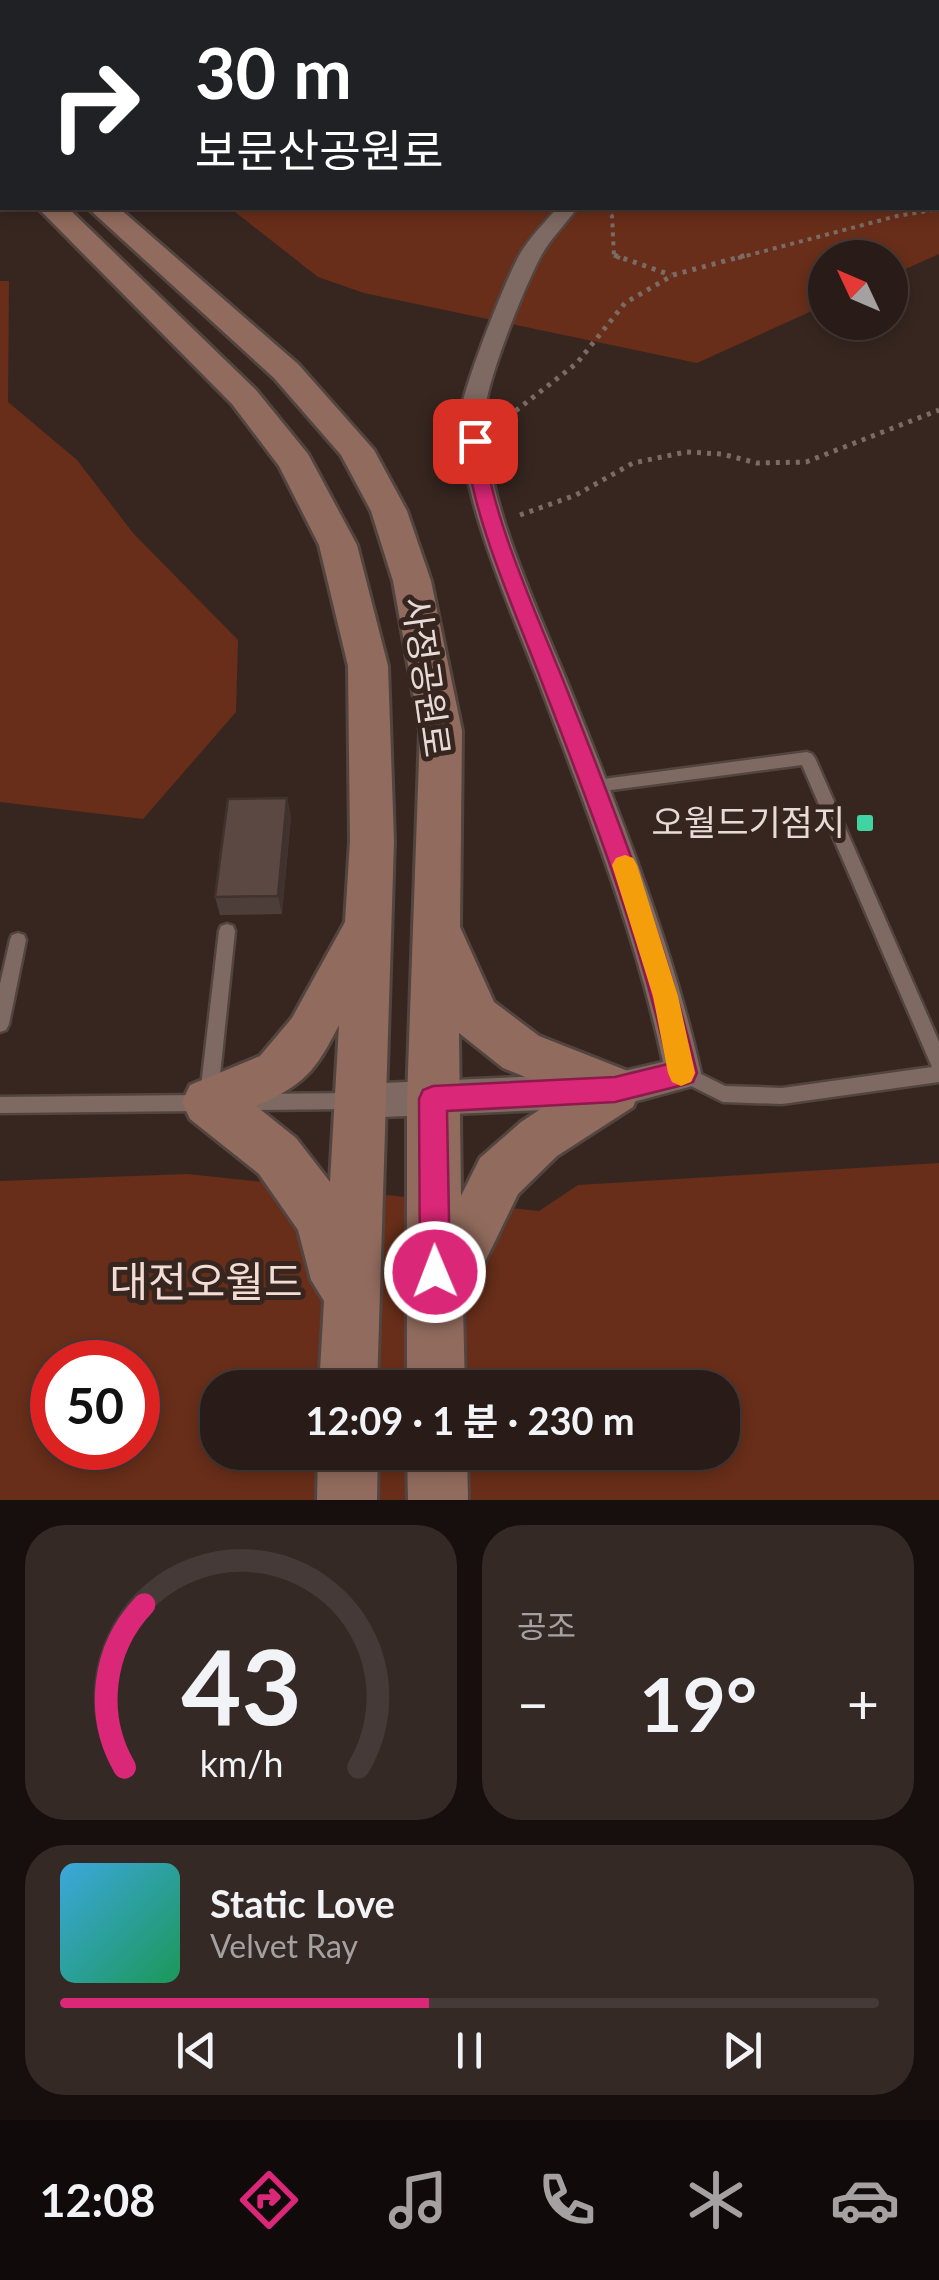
<!DOCTYPE html>
<html lang="ko">
<head>
<meta charset="utf-8">
<style>
	body { margin:0; font-family:Lato,"Noto Sans KR",sans-serif; background:#352925; color:#f1f3f6; height:100vh; display:flex; flex-direction:column; font-size:38px; white-space:nowrap }
	* { box-sizing:border-box; margin:0 }
	p { font-size:32px; color:#a5a1a2 }
	.icon { flex:none; width:55px; height:55px; fill:none; stroke:currentColor; stroke-width:2; stroke-linecap:round; stroke-linejoin:round }
	.map { position:relative; height:1500px; overflow:hidden }
	.details { display:flex; flex-direction:column; gap:25px; padding:25px; background:#170f0d; flex:1 }
	.details>* { flex:none }
	.banner { position:absolute; left:0px; top:0px; width:940px; height:210px; box-shadow:0 5px 15px #0003,0 0 0 2px #453a37; background:#202124; color:#fff; overflow:hidden }
	.needle { width:65px; rotate:314deg }
	.fabs { position:absolute; left:808px; top:240px; display:grid; gap:20px }
	.fabs a { display:grid; place-items:center; width:100px; height:100px; border-radius:50%; background:#291c18; box-shadow:0 5px 15px #0003,0 0 0 2px #453a37; font-size:50px }
	.speed { position:absolute; left:30px; top:1340px; display:flex; gap:20px; font-size:50px; font-weight:700; text-align:center }
	.speed>* { display:grid; place-content:center; width:130px; height:130px; border-radius:50%; background:#291c18; box-shadow:0 5px 15px #0003,0 0 0 2px #453a37; line-height:1 }
	.speed .limit { border:15px solid #d22; background:#fff; color:#111 }
	.pin { position:absolute; display:grid; place-items:center; width:85px; height:85px; color:#fff; margin:-42px; border-radius:20px; box-shadow:0 5px 15px #0006 }
	.me { position:absolute; width:110px; margin:-55px; rotate:359deg; stroke-linejoin:round; filter:drop-shadow(0 0 8px #0008) }
	.turn { display:flex; align-items:center; gap:35px; height:210px; padding:0 30px; font-size:45px }
	.turn .icon { width:130px; height:130px; stroke-width:2.5 }
	.turn b { display:block; font-size:70px; line-height:85px }
	.big { font-size:75px; font-weight:700; line-height:1.1 }
	.details .card { flex:1; display:flex; flex-direction:column; justify-content:center; gap:15px; min-width:0; padding:0 35px; border-radius:40px; background:#352925 }
	.details .dial { align-items:center; gap:0 }
	.dial svg { height:260px; overflow:visible; fill:none; stroke:#453a37; stroke-width:7; stroke-linecap:round; text-anchor:middle }
	.dial text { fill:#f1f3f6; stroke:none }
	.song { display:flex; align-items:center; gap:30px }
	.cover { width:120px; height:120px; border-radius:15px; background:linear-gradient(135deg,hsl(200 70% 55%),hsl(150 70% 35%)) }
	.played { height:10px; border-radius:5px; background:linear-gradient(90deg,#db2777 45%,#453a37 45%) }
	.keys { display:flex; justify-content:space-around; direction:ltr }
	.heat { display:flex; justify-content:space-between; align-items:center; font-size:55px; direction:ltr }
	.details .tiles { flex:1; display:grid; gap:25px; grid-template-columns:1fr 1fr }
	.card:last-child { grid-column:span 2 }
	.trip { position:absolute; left:200px; top:1370px; width:540px; height:100px; border-radius:40px; background:#291c18; box-shadow:0 5px 15px #0003,0 0 0 2px #453a37; font-weight:700; line-height:100px; text-align:center }
	.tab-bar { display:flex; height:160px; justify-content:space-around; align-items:center; background:#100b0a; color:#a5a1a2 }
	.tab-bar .icon { width:70px; height:70px }
	.tab-bar .selected { color:#db2777 }
	.tab-bar b { font-size:45px; color:#f1f3f6 }
	.map>svg:first-child { display:block }
	.green { fill:#682e19; fill-rule:evenodd }
	.lines { fill:none; stroke-linecap:round; stroke-linejoin:round }
	.lane-casing { stroke:#52443f; stroke-width:5 }
	.street-casing { stroke:#52443f; stroke-width:5 }
	.secondary-casing { stroke:#52443f; stroke-width:6 }
	.path-far1 { stroke:#7a6b65; stroke-width:4; stroke-dasharray:4 5; stroke-linecap:butt }
	.path { stroke:#7a6b65; stroke-width:5; stroke-dasharray:4 6; stroke-linecap:butt }
	.lane { fill:#7e6a63; fill-rule:evenodd }
	.street { fill:#7e6a63; fill-rule:evenodd }
	.secondary { fill:#916b5d; fill-rule:evenodd }
	.wall { fill:#4e3e39 }
	.shaded-wall { fill:#40322e }
	.building { fill:#5b4842; stroke:#40322e; stroke-width:2.5 }
	.route { fill:#db2777; stroke:#8e194d; stroke-width:2.5 }
	.slow { fill:#f59e0b }
	.poi-dot { fill:#40d4a2; stroke:#372620; stroke-width:4 }
	.labels { text-anchor:middle; stroke-width:10; stroke-linejoin:round; paint-order:stroke }
	.street-label { font-size:35px; fill:#e7dbd7; stroke:#372620 }
	.poi-label { font-size:35px; fill:#e7dbd7; stroke:#372620; text-anchor:end }
	.near-park-label { font-size:42px; fill:#f2dcd4; stroke:#372620 }
</style>
</head>
<body>
<div class="map">
<svg width="939" height="1500" viewBox="0 0 939 1500">
	<rect width="100%" height="100%" fill="#372620"/>
	<g class="green">
		<polygon points="0,0 939,0 939,254 890,276 890,258 825,258 825,305 697,363 364,293 318,277 230,208 938,208 938,2 2,2 2,37"/>
		<polygon points="0,281 9,281 8,402 77,460 133,533 238,640 236,712 143,819 0,802"/>
		<path d="M939,1163V1500H0V1181L187,1174L539,1211L578,1185ZM52,1362H138V1448H52ZM218,1388H722V1452H218Z"/>
	</g>
	<g class="lines">
		<defs>
			<g id="lane">
				<polygon points="807,752 812,754 815,758 939,1042 939,1082 782,1104 723,1102 677,1079 674,1073 677,1067 683,1065 725,1086 782,1088 932,1067 802,765 596,792 591,790 588,786 591,782 596,780"/>
				<polygon points="227,924 233,926 235,931 218,1094 215,1100 210,1102 207,1109 201,1111 0,1113 0,1097 200,1095 219,931 221,926"/>
				<polygon points="18,933 24,935 26,940 9,1024 6,1030 0,1032 0,984 10,940 12,935"/>
				<polygon points="356,1093 362,1095 365,1101 362,1107 356,1109 249,1110 243,1108 240,1102 243,1096 249,1094"/>
			</g>
			<path id="street" d="M557,208H577C566,224 550,239 541,256C525,286 486,381 485,413C483,498 540,614 572,694C622,819 671,941 701,1073L696,1085L615,1107L360,1118L347,1113L342,1101L347,1089L360,1084L615,1073L663,1062C635,930 585,806 538,680C510,608 456,487 461,412C463,388 509,269 523,249C533,234 546,221 557,208Z"/>
			<g id="secondary">
				<rect x="0" y="111" width="2" height="18"/>
				<rect x="0" y="148" width="2" height="19"/>
				<path d="M38,208H68L256,390L308,454L357,545L388,666L394,841L377,1388H319L324,1301L311,1280L298,1230L259,1174L190,1119L182,1102L190,1085L260,1056L292,1018L345,922L350,841L348,666L319,545L279,466L232,404ZM339,1025L330,1182L296,1138L256,1106C304,1085 315,1072 339,1025Z"/>
				<path d="M88,208H119L298,364L374,450L407,511L431,581L462,731L460,927L494,1002L539,1036L633,1073L640,1090L633,1107L557,1156L518,1194L463,1307L465,1388H407V1099L420,731L393,581L371,511L341,455L274,378ZM459,1033L503,1068L565,1093L521,1122L480,1158L461,1196Z"/>
				<polygon points="318,1452 378,1452 377,1500 317,1500"/>
				<polygon points="407,1452 467,1452 468,1500 408,1500"/>
			</g>
		</defs>
		<use href="#lane" class="lane-casing"/>
		<use href="#street" class="street-casing"/>
		<use href="#secondary" class="secondary-casing"/>
		<g class="path-far1">
			<polyline points="605,208 612,216 614,256 620,258"/>
			<polyline points="738,258 897,216 939,209"/>
		</g>
		<g class="path">
			<polyline points="614,255 671,275"/>
			<polyline points="500,423 577,363 625,303 673,275 747,255"/>
			<polyline points="520,515 576,495 633,463 686,452 722,454 757,463 806,462 939,410"/>
		</g>
		<use href="#lane" class="lane"/>
		<use href="#street" class="street"/>
		<use href="#secondary" class="secondary"/>
	</g>
	<polygon class="wall" points="287,798 291,817 282,914 220,915 215,897"/>
	<polygon class="shaded-wall" points="287,798 291,817 282,914 278,896"/>
	<polygon class="building" points="287,798 278,896 215,897 228,799"/>
	<path class="route" d="M475,435L484,441C489,512 538,617 565,685C616,813 665,939 697,1073L693,1082L683,1085L615,1102L447,1111L450,1272L445,1282L435,1286L424,1282L420,1272L419,1099L423,1090L433,1086L615,1077L668,1064C638,931 590,807 541,680C516,613 469,510 466,441Z"/>
	<polygon class="slow" points="625,855 633,858 637,865 678,996 695,1073 691,1082 681,1086 672,1082 668,1073 653,996 612,865 616,858"/>
	<rect class="poi-dot" x="855" y="813" width="20" height="20" rx="5"/>
	<g class="labels">
		<g class="street-label">
			<text transform="translate(426 677) rotate(82)" y="12">사정공원로</text>
		</g>
		<g class="poi-label">
			<text x="845" y="835">오월드기점지</text>
		</g>
		<g class="near-park-label">
			<text x="206" y="1297">대전오월드</text>
		</g>
	</g>
</svg>
<div class="fabs">
<a><svg class="needle" viewBox="-14 -14 28 28"><path d="M0-13l5 13h-10z" fill="#e53935"/><path d="M0 13l5-13h-10z" fill="#a5a1a2"/></svg></a>
</div>
<div class="speed"><div class="limit">50</div></div>
<div class="pin" style="left:475px;top:441px;background:#d93025"><svg class="icon" aria-label="arrive" viewBox="0 0 24 24"><path d="M6 21V4h12l-3 4 3 4H6"/></svg></div>
<svg class="me" style="left:435px;top:1272px" viewBox="-20 -20 40 40"><circle r="17" fill="#db2777" stroke="#fff" stroke-width="3"/><path d="M0-11L8 9 0 5-8 9z" fill="#fff"/></svg>
<div class="trip">12:09 · 1 분 · 230 m</div>
<div class="banner">
<div class="turn"><svg class="icon" aria-label="right" viewBox="0 0 24 24"><path d="M7 20v-9h11M14 6l5 5-5 5"/></svg><div><b>30 m</b>보문산공원로</div></div>
</div>
</div>
<section class="details">
<div class="tiles">
<div class="card dial"><svg viewBox="0 0 100 80">
<path d="M14 69A42 42 0 1 1 86 69"/>
<path d="M14 69A42 42 0 0 1 20 19" stroke="#db2777"/>
<text x="50" y="56" font-size="32" font-weight="700">43</text>
<text x="50" y="72" font-size="11">km/h</text>
</svg></div>
<div class="card"><p>공조</p>
<div class="heat"><a>−</a><b class="big">19°</b><a>+</a></div>
</div>
<div class="card">
<div class="song"><i class="cover"></i><div><b>Static Love</b><p>Velvet Ray</p></div></div>
<div class="played"></div>
<div class="keys"><svg class="icon" aria-label="previous" viewBox="0 0 24 24"><path d="M18 5L8 12l10 7zM5 5v14"/></svg><svg class="icon" aria-label="pause" viewBox="0 0 24 24"><path d="M8 5v14M16 5v14"/></svg><svg class="icon" aria-label="next" viewBox="0 0 24 24"><path d="M6 5l10 7-10 7zM19 5v14"/></svg></div>
</div>
</div>
</section>
<nav class="tab-bar">
<b>12:08</b>
<svg class="icon selected" aria-label="directions" viewBox="0 0 24 24"><path d="M12 3l9 9-9 9-9-9zM9 14v-3h6M13 9l2 2-2 2"/></svg>
<svg class="icon" aria-label="music" viewBox="0 0 24 24"><path d="M9 18V5l10-2v13"/><circle cx="6" cy="18" r="3"/><circle cx="16" cy="16" r="3"/></svg>
<svg class="icon" aria-label="phone" viewBox="0 0 24 24"><path d="M5 4h4l2 5-3 2q2 4 5 5l2-3 5 2v4C11 20 4 13 5 4z"/></svg>
<svg class="icon" aria-label="climate" viewBox="0 0 24 24"><path d="M12 3v18M4 7l16 10M4 17L20 7"/></svg>
<svg class="icon" aria-label="car" viewBox="0 0 24 24"><path d="M5 17H2v-5l4-1 3-4h7l3 4 3 1v5h-3M9 17h6M6 11h13"/><circle cx="7" cy="17" r="2"/><circle cx="17" cy="17" r="2"/></svg>
</nav>
</body>
</html>
